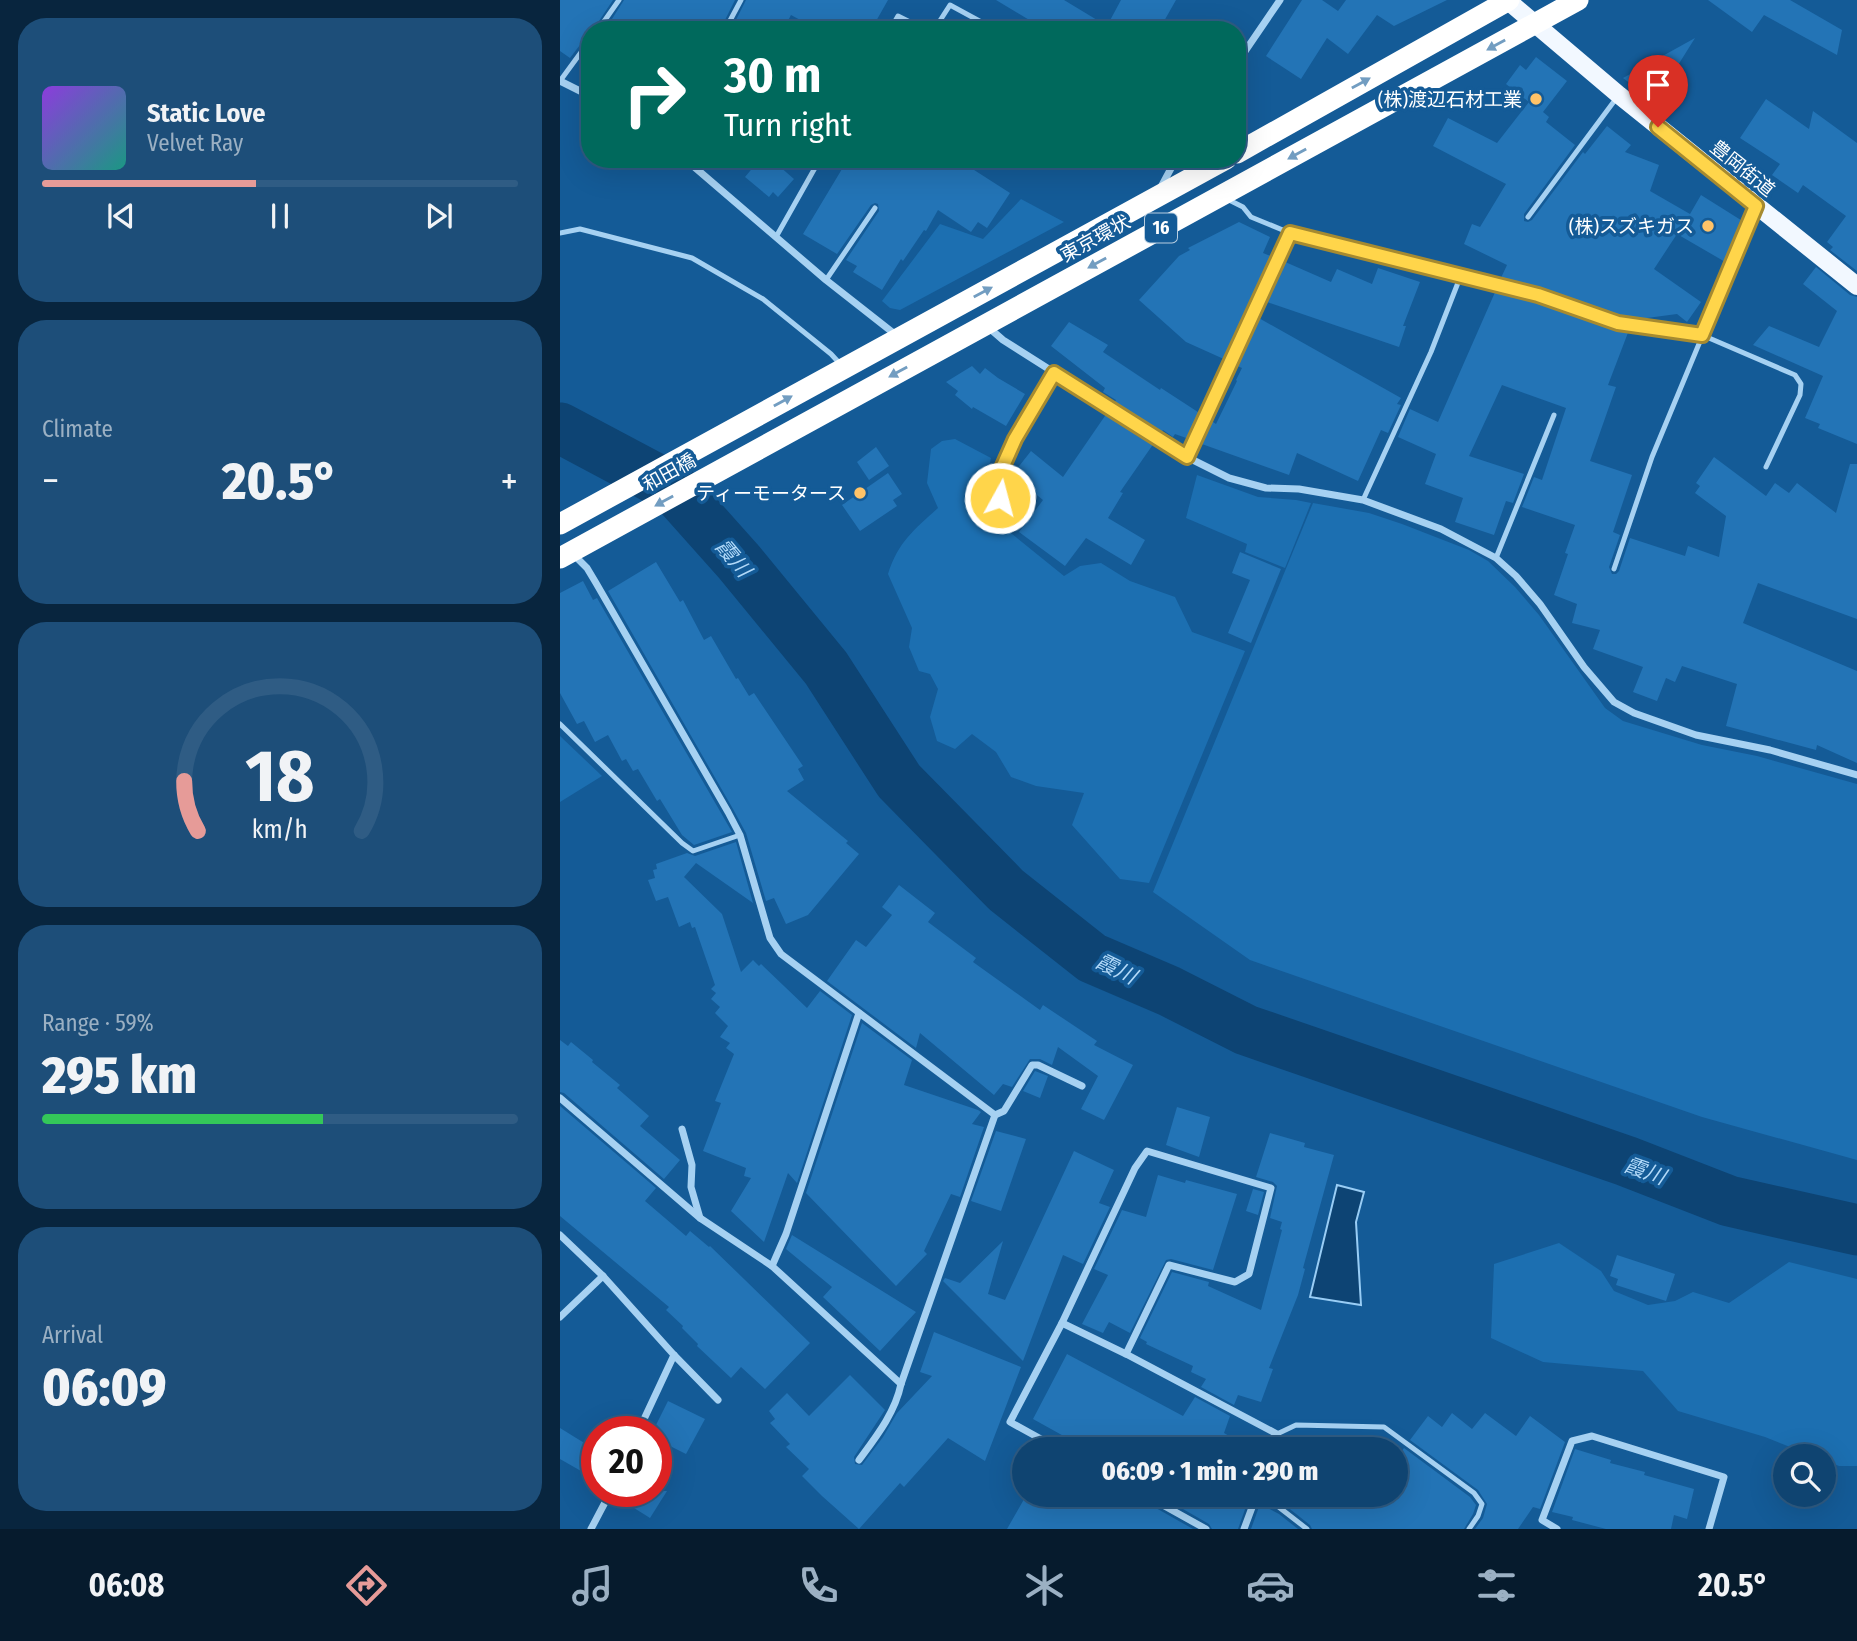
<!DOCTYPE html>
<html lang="en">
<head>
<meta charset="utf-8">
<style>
	body { margin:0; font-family:"Fira Sans Condensed","Noto Sans JP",sans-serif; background:#1d4e79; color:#f1f3f6; height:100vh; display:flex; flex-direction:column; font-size:26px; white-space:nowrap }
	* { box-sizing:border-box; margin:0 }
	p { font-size:23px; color:#9bb0c3 }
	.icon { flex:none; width:38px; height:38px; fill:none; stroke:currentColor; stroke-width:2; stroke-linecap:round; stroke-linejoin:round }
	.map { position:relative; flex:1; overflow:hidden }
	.drawer { display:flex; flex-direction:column; gap:18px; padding:18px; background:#08253e; width:560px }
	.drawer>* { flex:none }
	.guide { position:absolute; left:21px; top:21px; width:665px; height:147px; border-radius:28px; box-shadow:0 7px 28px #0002,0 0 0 2px #2f5c84; background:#00695c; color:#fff; overflow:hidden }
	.buttons { position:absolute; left:1213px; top:1444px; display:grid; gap:14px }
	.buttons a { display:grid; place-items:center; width:63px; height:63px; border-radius:50%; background:#0f4471; box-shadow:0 7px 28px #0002,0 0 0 2px #2f5c84; font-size:35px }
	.speed { position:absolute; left:21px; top:1416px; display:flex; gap:14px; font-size:35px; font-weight:700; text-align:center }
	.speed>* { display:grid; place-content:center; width:91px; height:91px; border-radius:50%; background:#0f4471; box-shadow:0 7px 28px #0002,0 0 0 2px #2f5c84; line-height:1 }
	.speed .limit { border:10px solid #d22; background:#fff; color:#111 }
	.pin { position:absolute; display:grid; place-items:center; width:60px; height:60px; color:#fff; margin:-72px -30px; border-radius:50% 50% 50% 0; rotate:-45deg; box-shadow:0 0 7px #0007 }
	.pin .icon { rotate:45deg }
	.me { position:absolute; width:77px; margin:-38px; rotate:7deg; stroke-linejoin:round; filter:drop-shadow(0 0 5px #0008) }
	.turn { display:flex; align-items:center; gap:24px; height:147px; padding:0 28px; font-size:32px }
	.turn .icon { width:91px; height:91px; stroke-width:2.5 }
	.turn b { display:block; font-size:49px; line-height:60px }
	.big { font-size:52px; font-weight:800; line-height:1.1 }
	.drawer .widget { flex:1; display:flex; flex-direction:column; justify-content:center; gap:10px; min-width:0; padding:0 24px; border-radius:28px; background:#1d4e79 }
	.drawer .dial { align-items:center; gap:0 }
	.dial svg { height:182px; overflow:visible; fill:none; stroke:#2f5c84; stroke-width:7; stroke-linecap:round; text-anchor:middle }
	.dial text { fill:#f1f3f6; stroke:none }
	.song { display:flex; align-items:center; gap:21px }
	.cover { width:84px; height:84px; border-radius:10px; background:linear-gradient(135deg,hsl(270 70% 55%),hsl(170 70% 35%)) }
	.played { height:7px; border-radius:4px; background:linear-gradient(90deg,#e69b98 45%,#2f5c84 45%) }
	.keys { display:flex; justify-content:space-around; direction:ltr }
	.heat { display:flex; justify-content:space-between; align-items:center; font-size:38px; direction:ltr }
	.charge { height:10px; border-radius:5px; background:linear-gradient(90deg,#34c759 59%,#2f5c84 0) }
	.trip { position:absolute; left:452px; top:1437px; width:396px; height:70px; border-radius:35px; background:#0f4471; box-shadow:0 7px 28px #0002,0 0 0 2px #2f5c84; font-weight:800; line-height:70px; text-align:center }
	.dock { display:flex; height:112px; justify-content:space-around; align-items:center; background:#061b2d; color:#9bb0c3 }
	.dock .icon { width:49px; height:49px }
	.dock .selected { color:#e69b98 }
	.dock b { font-size:32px; color:#f1f3f6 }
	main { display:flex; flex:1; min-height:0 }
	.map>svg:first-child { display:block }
	.green { fill:#1c6fb1 }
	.water { fill:#0d4474; stroke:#99cdf5; stroke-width:2 }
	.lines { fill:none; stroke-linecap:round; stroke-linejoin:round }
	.river { stroke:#0d4474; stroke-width:51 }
	.building { fill:#2374b6 }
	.lane { stroke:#a6d1f2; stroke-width:5 }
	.street { stroke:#a6d1f2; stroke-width:7 }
	.primary { stroke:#f2f8ff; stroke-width:18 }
	.highway { stroke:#fff; stroke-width:21 }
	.oneway { fill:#729dc1 }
	.route-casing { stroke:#a68a30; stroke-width:18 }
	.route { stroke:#ffd54a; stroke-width:12 }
	.poi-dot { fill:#ffc368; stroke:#145b97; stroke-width:2.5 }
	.labels { text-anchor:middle; stroke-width:7; stroke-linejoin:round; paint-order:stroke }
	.shield { fill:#145b97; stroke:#b8cee0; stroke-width:2 }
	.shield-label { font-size:18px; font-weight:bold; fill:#fff }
	.poi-label { font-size:19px; fill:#fff; stroke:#145b97; text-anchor:end }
	.street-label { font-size:19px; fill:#fff; stroke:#145b97 }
	.water-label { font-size:21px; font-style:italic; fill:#b3daf9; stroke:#145b97 }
</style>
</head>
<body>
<main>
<section class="drawer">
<div class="widget">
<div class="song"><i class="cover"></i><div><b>Static Love</b><p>Velvet Ray</p></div></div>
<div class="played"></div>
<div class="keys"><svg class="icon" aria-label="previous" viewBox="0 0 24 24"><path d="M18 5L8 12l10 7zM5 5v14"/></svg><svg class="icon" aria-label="pause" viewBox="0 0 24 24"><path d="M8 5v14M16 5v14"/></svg><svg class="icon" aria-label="next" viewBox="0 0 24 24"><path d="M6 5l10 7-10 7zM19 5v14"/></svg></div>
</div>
<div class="widget"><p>Climate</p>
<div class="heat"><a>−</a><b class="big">20.5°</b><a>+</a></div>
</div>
<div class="widget dial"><svg viewBox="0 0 100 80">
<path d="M14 69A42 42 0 1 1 86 69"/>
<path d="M14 69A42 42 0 0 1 8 47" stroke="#e69b98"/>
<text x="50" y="56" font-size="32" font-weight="700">18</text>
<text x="50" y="72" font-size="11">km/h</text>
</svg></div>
<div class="widget"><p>Range · 59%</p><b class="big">295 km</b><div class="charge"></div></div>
<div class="widget"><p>Arrival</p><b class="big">06:09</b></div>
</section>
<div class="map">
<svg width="1297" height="1529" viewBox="0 0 1297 1529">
	<rect width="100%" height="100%" fill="#145b97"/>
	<g class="green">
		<polygon points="461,199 504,222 340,310 330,308 322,301 380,224 423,239"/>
		<path d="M395,439L431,458L425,486L436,521L504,576L520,566L541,563L570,581L615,597L632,632L685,651L589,883L560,879L512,825L524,793L476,786L451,777L436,752L412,734L395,749L377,741L370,717L378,689L370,674L359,671L349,647L352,628L328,574C338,542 354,530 378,508L367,483L371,449L382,441Z"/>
		<polygon points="637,475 698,497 736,500 751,503 725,568 685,552 687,544 626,518"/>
		<polygon points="753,503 809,513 842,524 909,550 928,561 955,587 979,615 1045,708 1063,721 1142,745 1197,756 1297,784 1297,1160 1142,1117 690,960 593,892"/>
		<polygon points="0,736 42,776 0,802"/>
		<polygon points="999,1243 1041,1271 1054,1291 1088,1305 1115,1301 1133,1292 1169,1303 1229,1262 1297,1279 1297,1466 1279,1466 1264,1460 1264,1456 1253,1456 1205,1437 1118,1411 1083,1371 983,1362 931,1338 934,1264"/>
	</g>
	<polygon class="water" points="777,1185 804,1192 796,1222 801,1305 750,1297"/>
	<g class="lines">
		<polyline class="river" points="0,428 113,488 179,562 266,668 339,781 446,890 532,958 609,991 686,1030 1066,1161 1169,1201 1297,1230"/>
	</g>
	<g class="building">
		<polygon points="0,0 53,0 33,30 30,30 30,35 26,37 10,58 0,51"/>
		<polygon points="64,0 175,0 160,30 45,30"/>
		<polygon points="186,0 328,0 311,30 281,30 263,19 257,29 231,15 223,30 171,30"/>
		<polygon points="436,0 504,0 547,26 561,0 616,0 599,30 486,30"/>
		<polygon points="742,0 762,0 778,11 786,0 887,0 834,26 817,15 788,54 767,38 741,79 706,56"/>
		<polygon points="1148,0 1230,0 1282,30 1277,55 1204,15 1192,32"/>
		<polygon points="1135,38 1095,102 1063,78"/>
		<polygon points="976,57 1007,81 983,112 989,117 986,122 1015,145 964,214 964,221 968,222 972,220 1023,152 1025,154 1047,126 1071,145 1065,152 1099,165 1090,191 1130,214 1141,195 1184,222 1167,263 1117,234 1094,269 1141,302 1127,322 1117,314 1072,320 1059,318 980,290 940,280 947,265 904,244 912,224 920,227 946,184 873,146 888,118 937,143 969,102 946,84 960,65 966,70"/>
		<polygon points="1206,99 1249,129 1253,111 1297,143 1297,271 1270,250 1273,247 1267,242 1286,216 1243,185 1238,193 1212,175 1220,164 1180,138"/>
		<polygon points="200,159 211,159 234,179 218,197 213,192 209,197 185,177"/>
		<polygon points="288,159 416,159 411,168 450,193 427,228 418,222 411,232 378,210 366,231 364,230 343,261 341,259 322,290 293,272 297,266 286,260 319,211 318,204 315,203 311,205 277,254 243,234"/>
		<polygon points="679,222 710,237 703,253 713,257 694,298 691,297 685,311 688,312 666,360 626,342 579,300 619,256 630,250 628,248"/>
		<polygon points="723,261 771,282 777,269 812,284 818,268 860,282 843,326 846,326 839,347 704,301"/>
		<polygon points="1256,267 1290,295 1297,297 1297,444 1258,428 1260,424 1245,418 1263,376 1193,345 1209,326 1259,347 1277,311 1243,284"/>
		<polygon points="936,290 976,300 1056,328 1069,330 1048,385 1056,387 1030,461 1072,475 1053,532 1060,535 1049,567 1052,574 1056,574 1059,571 1070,538 1125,556 1128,546 1159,557 1166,516 1135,493 1140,486 1136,483 1154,457 1206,496 1215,483 1229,493 1237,483 1276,513 1290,464 1297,464 1297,619 1198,583 1183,623 1297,671 1297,763 1257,745 1256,750 1166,726 1177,684 1122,666 1115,682 1106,678 1097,701 1073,692 1083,667 1033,649 1040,630 1012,623 1017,604 994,595 1008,554 1005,553 1015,525 962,507 974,477 982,480 1006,408 942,385 909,456 964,474 953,503 946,501 934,535 895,522 903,498 865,484 876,454 838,437 850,409 878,422"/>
		<polygon points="697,317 841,398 837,404 841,405 828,433 821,430 798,481 737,453 729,475 639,443 650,420 656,424 677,381 676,380 682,368 675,365"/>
		<polygon points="509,322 548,345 543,352 600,390 601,388 641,414 629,439 615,434 613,437 603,430 601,433 554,403 556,400 543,392 545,388 491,346"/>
		<polygon points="412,366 420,374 425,368 438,378 465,394 446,426 413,407 412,409 395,395 398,391 386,382"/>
		<polygon points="547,413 594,443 560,492 563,493 548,518 585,540 571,565 526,538 505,566 459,532 483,500 452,475 471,451 503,477"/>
		<polygon points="316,447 329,466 309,480 297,462"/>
		<polygon points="328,473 342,494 333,500 337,506 300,531 282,505"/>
		<polygon points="680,552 721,569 691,643 668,633 690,580 672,573"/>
		<polygon points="96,562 120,602 123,600 144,640 151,636 176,679 178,678 189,696 194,693 243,766 238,769 244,780 227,791 288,841 286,843 299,854 248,915 226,924 214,898 206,901 186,833 173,809 48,591"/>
		<polygon points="23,581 33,600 37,598 172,832 134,845 122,835 100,799 97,801 78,769 73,771 66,759 62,761 48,735 35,742 24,721 17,724 0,693 0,593"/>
		<polygon points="176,842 193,903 136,863 124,877 162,914 181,972 193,960 199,966 201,964 247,1008 260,991 292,1015 237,1183 228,1173 204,1242 171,1211 191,1178 184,1176 186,1168 143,1151 161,1103 155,1101 174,1054 166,1048 170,1043 160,1037 168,1026 155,1013 160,1007 151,999 156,993 151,989 155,985 135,927 132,928 130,922 119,927 108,897 96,901 88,880 95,878 93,870 97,869 96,864 127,853 135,856"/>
		<polygon points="339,885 375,913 368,922 416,958 413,962 480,1010 483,1005 537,1041 534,1045 573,1065 544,1120 521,1109 538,1076 498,1047 492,1065 480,1059 470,1059 452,1087 443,1084 434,1095 360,1033 356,1048 267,981 296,940 306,947 332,915 322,907"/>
		<polygon points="302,1023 352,1060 344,1085 418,1110 421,1112 412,1124 424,1127 400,1197 391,1194 364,1251 367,1254 336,1286 246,1193"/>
		<polygon points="0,1040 8,1046 11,1042 33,1060 32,1062 60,1085 57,1088 89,1116 80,1126 120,1160 104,1179 4,1093 0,1092"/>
		<polygon points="475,1071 488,1076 480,1098 463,1091"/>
		<polygon points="0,1106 96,1188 85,1201 126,1236 130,1231 149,1247 150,1246 250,1343 205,1389 181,1367 171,1378 137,1346 138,1344 122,1328 123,1326 106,1310 109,1307 0,1216"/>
		<polygon points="617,1107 650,1117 639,1157 606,1145"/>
		<polygon points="436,1131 466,1139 441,1211 411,1201"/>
		<polygon points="710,1133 745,1143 744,1147 774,1155 743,1268 745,1269 738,1295 709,1368 713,1369 701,1402 678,1395 674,1405 641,1387 646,1379 631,1372 633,1366 586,1344 587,1342 580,1338 612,1272 649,1282 648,1286 701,1310 722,1230 720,1229 722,1222 710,1218 717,1186 713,1182 696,1177"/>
		<polygon points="514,1151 554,1170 539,1203 550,1207 523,1264 503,1255 463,1361 383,1281 385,1278 400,1283 443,1241 428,1294 445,1300"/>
		<polygon points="598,1175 625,1183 626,1180 677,1194 653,1270 611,1259 606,1260 570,1333 549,1322 543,1333 522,1324 548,1275 534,1269 562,1210 586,1217"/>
		<polygon points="693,1189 704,1192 698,1215 686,1211"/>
		<polygon points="232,1235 356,1312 320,1351 263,1297 272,1287 226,1249"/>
		<polygon points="1057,1255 1115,1274 1106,1301 1056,1285 1058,1279 1050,1276"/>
		<polygon points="374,1332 461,1367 425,1461 388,1438 344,1487 340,1483 299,1529 262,1496 242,1476 249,1469 226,1447 230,1444 210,1423 215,1419 209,1411 227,1393 249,1416 290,1375 325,1410 294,1457 295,1464 302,1465 323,1437 337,1413 372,1376 360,1372"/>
		<polygon points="507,1354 623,1416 635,1397 670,1416 664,1433 691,1449 527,1449 473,1419"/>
		<polygon points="108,1401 145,1419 126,1454 96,1439 96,1425"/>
		<polygon points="892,1413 912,1429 925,1413 956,1436 970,1416 1005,1442 980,1509 973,1507 958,1529 915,1529 923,1518 927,1504 918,1490 850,1440 868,1416 882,1427"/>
		<polygon points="0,1428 34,1449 21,1471 0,1459"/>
		<polygon points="844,1448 910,1497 916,1505 913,1514 904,1529 752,1529 750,1525 726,1506 734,1494 835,1494 835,1460"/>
		<polygon points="1015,1449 1051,1460 1050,1463 1085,1472 1084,1475 1134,1489 1127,1519 1114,1515 1111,1529 1046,1529 1012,1520 1013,1517 992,1512"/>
		<polygon points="57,1491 107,1491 90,1518 55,1496"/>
		<polygon points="467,1494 577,1494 580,1499 633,1529 447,1529"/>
		<polygon points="597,1494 682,1494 689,1498 678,1529 652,1529 649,1524"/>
		<polygon points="700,1504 719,1514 738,1529 691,1529"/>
	</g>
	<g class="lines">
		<g class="lane">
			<polyline points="38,30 59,0"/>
			<polyline points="165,30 181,0"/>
			<polyline points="330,30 338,16 366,30"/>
			<polyline points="374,30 390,5 436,30"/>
			<polyline points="0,81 30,40"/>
			<polyline points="667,199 683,207 691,217 730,233 978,295 1058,323 1142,335 1235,375 1241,384 1240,395 1206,467"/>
			<polyline points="968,217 1058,96"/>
			<polyline points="0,233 20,229 132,258 203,299 271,354 282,366"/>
			<polyline points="216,237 260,159"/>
			<polyline points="266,280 315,208"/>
			<polyline points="627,457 730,233"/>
			<polyline points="440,498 439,475 455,439 494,373"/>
			<polyline points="803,500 871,352 901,275"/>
			<polyline points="936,558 994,415"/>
			<polyline points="1054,569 1092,457 1195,209"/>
			<polyline points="0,724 122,843 133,851 180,835"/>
			<polyline points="717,1434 736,1425 824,1427 914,1493 922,1504 918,1516 909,1529"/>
			<polyline points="702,1494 747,1529"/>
		</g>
		<g class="street">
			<polyline points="677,63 720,0"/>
			<polyline points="0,81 30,96"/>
			<polyline points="125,159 266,280 336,335"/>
			<polyline points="601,187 616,159"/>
			<polyline points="428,327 443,340 599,439 627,457 669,478 706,488 739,489 803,500 881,529 936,558 956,576 980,604 1024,667 1054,702 1074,713 1136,735 1210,750 1297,775"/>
			<polyline points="14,555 27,568 36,583 168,812 180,835 210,938 221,954 435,1115"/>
			<polyline points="299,1013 226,1234 212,1266 341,1384"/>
			<polyline points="0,1098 140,1218"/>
			<polyline points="122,1129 132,1165 131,1187 140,1218 212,1266"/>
			<polyline points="0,1235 43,1276 114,1355 158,1400"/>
			<polyline points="0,1317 43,1276"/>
			<polyline points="502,1323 566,1354 717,1434 712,1449"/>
			<polyline points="78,1432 114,1355"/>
			<polyline points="499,1449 450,1422 502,1323 575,1168 587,1151 711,1188 689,1274 675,1282 609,1265 566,1354"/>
			<path d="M299,1460C316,1437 335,1413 341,1384L435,1115L444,1111L472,1065H478L522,1086"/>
			<polyline points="583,1494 646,1529"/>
			<polyline points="31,1529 51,1491"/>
			<polyline points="684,1529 697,1494"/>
			<polyline points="997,1529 982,1520 1012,1441 1032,1436 1164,1477 1149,1529"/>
		</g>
		<polyline class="primary" points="948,1 1059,95 1297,286"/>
		<g class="highway">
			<polyline points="677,153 949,0"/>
			<polyline points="0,524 666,159"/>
			<polyline points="0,558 1018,0"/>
		</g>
	</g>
	<defs><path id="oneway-solid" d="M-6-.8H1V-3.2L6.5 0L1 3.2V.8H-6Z" transform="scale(1.75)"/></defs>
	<g class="oneway">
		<use href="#oneway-solid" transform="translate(936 45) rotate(151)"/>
		<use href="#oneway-solid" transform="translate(801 83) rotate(-29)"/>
		<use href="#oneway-solid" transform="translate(737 154) rotate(151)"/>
		<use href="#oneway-solid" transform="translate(537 263) rotate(151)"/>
		<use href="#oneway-solid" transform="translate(423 292) rotate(-28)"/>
		<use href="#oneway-solid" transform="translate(338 372) rotate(151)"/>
		<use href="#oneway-solid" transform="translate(223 401) rotate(-29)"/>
		<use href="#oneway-solid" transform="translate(104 501) rotate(151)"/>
	</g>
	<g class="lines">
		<defs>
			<polyline id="route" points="440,498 439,475 455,439 494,373 627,457 730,233 978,295 1058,323 1142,335 1196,206 1098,127"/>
		</defs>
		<use href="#route" class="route-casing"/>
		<use href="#route" class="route"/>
	</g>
	<g class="poi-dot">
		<circle cx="976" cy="99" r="7"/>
		<circle cx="1148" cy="226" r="7"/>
		<circle cx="300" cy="493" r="7"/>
	</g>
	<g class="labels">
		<rect class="shield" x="585" y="213.5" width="32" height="29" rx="5"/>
		<g class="shield-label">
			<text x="601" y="234">16</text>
		</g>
		<g class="poi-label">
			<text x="962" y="106">(株)渡辺石材工業</text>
			<text x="1134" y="233">(株)スズキガス</text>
			<text x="286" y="500">ティーモータース</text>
		</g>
		<g class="street-label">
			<text transform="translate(1183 168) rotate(39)" y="7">豊岡街道</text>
			<text transform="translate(535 238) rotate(-29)" y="7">東京環状</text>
			<text transform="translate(109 472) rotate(-29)" y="7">和田橋</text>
		</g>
		<g class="water-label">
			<text transform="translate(173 558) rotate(50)" y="7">霞川</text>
			<text transform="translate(556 969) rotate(26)" y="7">霞川</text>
			<text transform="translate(1085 1171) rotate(20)" y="7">霞川</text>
		</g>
	</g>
</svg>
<div class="buttons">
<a><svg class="icon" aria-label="search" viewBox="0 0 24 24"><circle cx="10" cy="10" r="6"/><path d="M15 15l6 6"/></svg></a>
</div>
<div class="speed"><div class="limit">20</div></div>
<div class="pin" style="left:1098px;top:127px;background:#d93025"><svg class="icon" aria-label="arrive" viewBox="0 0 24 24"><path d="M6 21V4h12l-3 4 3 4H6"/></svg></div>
<svg class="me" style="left:440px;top:498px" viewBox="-20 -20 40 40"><circle r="17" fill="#ffd54a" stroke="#fff" stroke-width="3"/><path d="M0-11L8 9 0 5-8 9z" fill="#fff"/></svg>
<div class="trip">06:09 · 1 min · 290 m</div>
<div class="guide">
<div class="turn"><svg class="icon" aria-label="right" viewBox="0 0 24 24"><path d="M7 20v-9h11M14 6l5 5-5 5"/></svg><div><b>30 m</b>Turn right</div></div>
</div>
</div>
</main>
<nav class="dock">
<b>06:08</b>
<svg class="icon selected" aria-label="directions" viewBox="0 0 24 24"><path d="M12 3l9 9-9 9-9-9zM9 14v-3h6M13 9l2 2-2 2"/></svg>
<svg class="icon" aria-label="music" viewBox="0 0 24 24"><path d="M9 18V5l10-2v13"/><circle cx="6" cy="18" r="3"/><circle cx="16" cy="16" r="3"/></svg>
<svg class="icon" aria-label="phone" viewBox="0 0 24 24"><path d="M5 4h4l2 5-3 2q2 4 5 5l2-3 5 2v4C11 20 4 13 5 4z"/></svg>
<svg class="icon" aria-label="climate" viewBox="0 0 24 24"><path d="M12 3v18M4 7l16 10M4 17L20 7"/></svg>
<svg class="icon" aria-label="car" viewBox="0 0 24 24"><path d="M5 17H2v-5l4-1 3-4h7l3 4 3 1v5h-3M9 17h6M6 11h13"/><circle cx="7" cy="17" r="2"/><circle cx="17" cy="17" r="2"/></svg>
<svg class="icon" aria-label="filters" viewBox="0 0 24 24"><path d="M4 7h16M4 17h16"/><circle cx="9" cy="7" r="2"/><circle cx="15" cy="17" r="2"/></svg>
<b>20.5°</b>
</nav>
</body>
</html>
